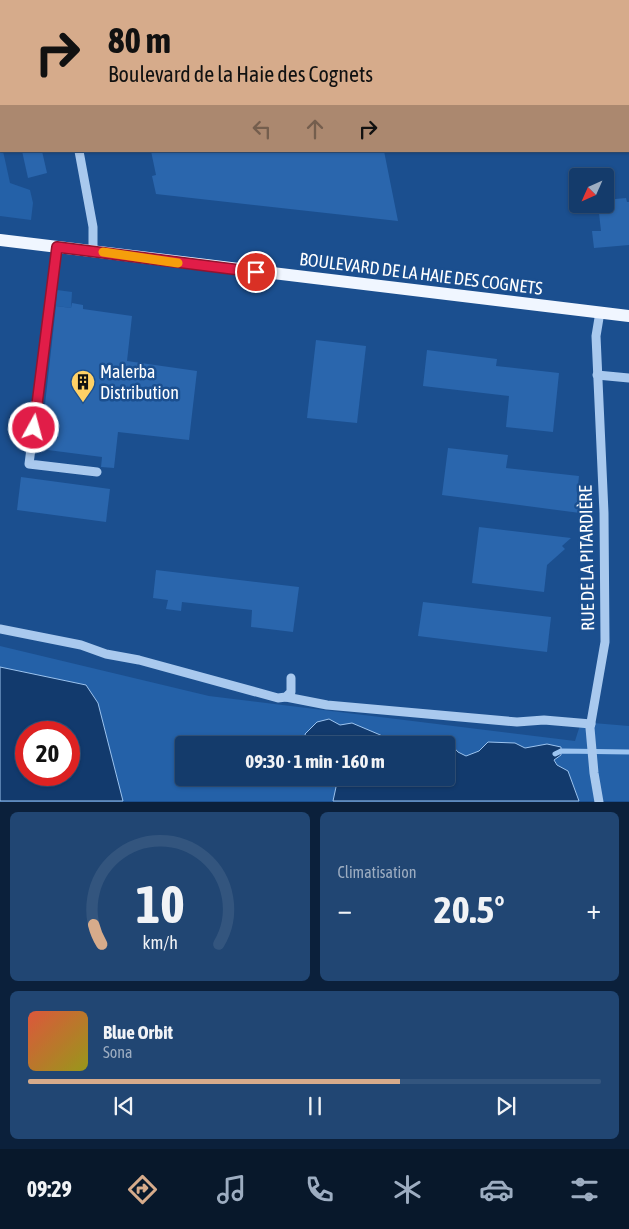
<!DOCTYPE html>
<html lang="fr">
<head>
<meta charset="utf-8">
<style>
	body { margin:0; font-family:"Asap Condensed",sans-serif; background:#214673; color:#f1f3f6; height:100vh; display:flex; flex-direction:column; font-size:19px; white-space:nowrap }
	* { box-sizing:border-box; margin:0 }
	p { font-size:16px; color:#9dadc1 }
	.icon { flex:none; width:28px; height:28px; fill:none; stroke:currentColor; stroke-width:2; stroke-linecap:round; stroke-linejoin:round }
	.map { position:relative; height:802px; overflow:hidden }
	.sheet { display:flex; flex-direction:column; gap:10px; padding:10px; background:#0b203b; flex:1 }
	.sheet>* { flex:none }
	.banner { position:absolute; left:0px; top:0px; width:630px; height:152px; box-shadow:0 1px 4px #0004,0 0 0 1px #33557e; background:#d6ab8b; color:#111; overflow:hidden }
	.needle { width:32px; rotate:225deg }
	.buttons { position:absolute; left:569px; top:168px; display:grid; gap:10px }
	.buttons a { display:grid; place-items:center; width:45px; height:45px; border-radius:5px; background:#143b6b; box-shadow:0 1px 4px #0004,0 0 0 1px #33557e; font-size:25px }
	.speed { position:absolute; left:15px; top:721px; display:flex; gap:10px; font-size:25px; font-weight:700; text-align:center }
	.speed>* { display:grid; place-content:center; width:65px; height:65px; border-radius:50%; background:#143b6b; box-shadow:0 1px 4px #0004,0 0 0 1px #33557e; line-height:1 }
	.speed .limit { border:8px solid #d22; background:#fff; color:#111 }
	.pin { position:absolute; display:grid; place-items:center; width:42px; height:42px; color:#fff; margin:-21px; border:2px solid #fff; border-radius:50%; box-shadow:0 1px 5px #0007 }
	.me { position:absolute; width:55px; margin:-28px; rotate:7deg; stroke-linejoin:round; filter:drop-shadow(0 0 4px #0008) }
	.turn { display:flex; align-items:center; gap:18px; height:105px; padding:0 25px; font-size:22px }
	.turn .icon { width:65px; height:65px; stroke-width:2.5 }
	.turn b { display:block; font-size:35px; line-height:42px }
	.lanes { display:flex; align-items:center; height:48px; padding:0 25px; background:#0003; justify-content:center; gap:25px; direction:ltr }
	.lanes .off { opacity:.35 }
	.big { font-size:38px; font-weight:700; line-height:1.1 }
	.sheet .card { flex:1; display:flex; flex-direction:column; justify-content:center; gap:8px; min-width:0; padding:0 18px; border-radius:8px; background:#214673 }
	.sheet .dial { align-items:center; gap:0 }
	.dial svg { height:130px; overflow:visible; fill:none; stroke:#33557e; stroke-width:7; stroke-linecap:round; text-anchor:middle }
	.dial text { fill:#f1f3f6; stroke:none }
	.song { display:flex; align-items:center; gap:15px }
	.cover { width:60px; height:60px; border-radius:8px; background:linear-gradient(135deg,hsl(10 70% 55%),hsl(60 70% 35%)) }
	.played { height:5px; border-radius:2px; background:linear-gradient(90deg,#d6ab8b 65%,#33557e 65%) }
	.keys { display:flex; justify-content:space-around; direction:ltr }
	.heat { display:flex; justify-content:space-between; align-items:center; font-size:28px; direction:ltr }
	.sheet .tiles { flex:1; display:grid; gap:10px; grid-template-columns:1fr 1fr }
	.card:last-child { grid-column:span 2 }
	.trip { position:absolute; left:175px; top:736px; width:280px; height:50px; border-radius:5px; background:#143b6b; box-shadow:0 1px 4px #0004,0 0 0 1px #33557e; font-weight:700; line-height:50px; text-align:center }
	.dock { display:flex; height:80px; justify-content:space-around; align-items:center; background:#08182b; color:#9dadc1 }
	.dock .icon { width:35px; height:35px }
	.dock .current { color:#d6ab8b }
	.dock b { font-size:22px; color:#f1f3f6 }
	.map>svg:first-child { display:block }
	.green { fill:#2461a8 }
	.water { fill:#123a6d; stroke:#9cc4f0; fill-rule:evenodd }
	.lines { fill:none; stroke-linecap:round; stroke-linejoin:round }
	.stream { stroke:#9cc4f0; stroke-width:5 }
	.building { fill:#2a66ad }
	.minor { stroke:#a9c9ee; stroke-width:9 }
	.major { stroke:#f0f6ff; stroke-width:12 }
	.route-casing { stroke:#92132f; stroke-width:12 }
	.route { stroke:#e11d48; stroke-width:9 }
	.slow { stroke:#f59e0b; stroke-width:9 }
	.labels { text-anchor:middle; stroke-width:5; stroke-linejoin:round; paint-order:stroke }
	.street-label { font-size:18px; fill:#fff; stroke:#1b4f8f }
	.poi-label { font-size:18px; fill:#fff; stroke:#1b4f8f; text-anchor:start }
</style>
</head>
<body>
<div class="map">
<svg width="629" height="802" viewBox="0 0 629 802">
	<rect width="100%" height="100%" fill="#1b4f8f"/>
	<g class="green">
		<polygon points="0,0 36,1 1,1 1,151 3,151 10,183 30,190 33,203 31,220 0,216"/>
		<polygon points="57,290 72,292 71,308 56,306"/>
		<polygon points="0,646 209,696 575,741 581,722 629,726 629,801 579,801 568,771 557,765 547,744 525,748 514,743 479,751 466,756 459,752 448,741 432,736 425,745 404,745 380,734 305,734 308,745 184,745 184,778 330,778 336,787 333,801 123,801 98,703 86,685 0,667"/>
	</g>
	<g class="water">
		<path d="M0,667L86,685L98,703L123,801H0ZM26,732H69V775H26Z"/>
		<polygon points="329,719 340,725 352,723 404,745 308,745 305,734 317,722"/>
		<polygon points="432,736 448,741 458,752 466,756 479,751 488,742 515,743 525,748 547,744 561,747 561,755 554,760 557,765 568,771 579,801 333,801 336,787 330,778 446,778 446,745 425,745"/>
	</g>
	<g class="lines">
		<polyline class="stream" points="555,754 561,751 629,752"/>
	</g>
	<g class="building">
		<polygon points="22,151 42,151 47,173 28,178"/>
		<polygon points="151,151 384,151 398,221 156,194 152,176 156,175"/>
		<polygon points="626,198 627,202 629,202 629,245 594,248 592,231 601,231 598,204 605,204 605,200"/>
		<polygon points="72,303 83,305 83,309 132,316 127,361 197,371 189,440 118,432 114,468 101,467 102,457 40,449 56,306 71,308"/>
		<polygon points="316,340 366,346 357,423 307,418"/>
		<polygon points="427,350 497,359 496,366 559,373 553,432 506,427 509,396 423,386"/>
		<polygon points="448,448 508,455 506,468 579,476 577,495 579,494 580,513 442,495"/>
		<polygon points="21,477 110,489 106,522 17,510"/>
		<polygon points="479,527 571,538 562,546 565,549 547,565 544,592 472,583"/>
		<polygon points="156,570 299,587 293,632 251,627 252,610 182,602 181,611 166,609 168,600 153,598"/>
		<polygon points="423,602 551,617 547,652 418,636"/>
	</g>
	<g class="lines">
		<g class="minor">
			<polyline points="51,0 51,1"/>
			<polyline points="79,151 93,227 93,251"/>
			<polyline points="57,247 29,464 97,472"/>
			<polyline points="597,375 629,378"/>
			<polyline points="0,629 81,645 106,654 139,660 278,698 286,697 291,692 291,678"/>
			<polyline points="286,697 327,705 517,722 544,720 591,724"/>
			<polyline points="599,802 594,773 590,728 605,642 604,513 596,336 600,312"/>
		</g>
		<polyline class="major" points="0,240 629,316"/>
	</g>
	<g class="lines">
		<defs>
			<polyline id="route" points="34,428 57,247 256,272"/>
		</defs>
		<use href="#route" class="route-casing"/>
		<use href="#route" class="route"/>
		<polyline class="slow" points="103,252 178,263"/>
	</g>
	<defs>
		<symbol id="building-pin" viewBox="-11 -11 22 30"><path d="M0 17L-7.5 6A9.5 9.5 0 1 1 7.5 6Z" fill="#ffd166" stroke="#1b4f8f"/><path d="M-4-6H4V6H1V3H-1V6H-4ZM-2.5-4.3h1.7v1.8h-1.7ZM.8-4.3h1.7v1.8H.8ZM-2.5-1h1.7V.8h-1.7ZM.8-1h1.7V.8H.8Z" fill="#111"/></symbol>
	</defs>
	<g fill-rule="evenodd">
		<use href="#building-pin" x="69" y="368" width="28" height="38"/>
	</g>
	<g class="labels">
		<g class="street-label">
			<text transform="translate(421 274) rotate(7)" y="6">BOULEVARD DE LA HAIE DES COGNETS</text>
			<text transform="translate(587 558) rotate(-91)" y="6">RUE DE LA PITARDIÈRE</text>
		</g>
		<g class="poi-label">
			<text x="100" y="378">Malerba<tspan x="100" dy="21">Distribution</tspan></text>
		</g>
	</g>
</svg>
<div class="buttons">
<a><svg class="needle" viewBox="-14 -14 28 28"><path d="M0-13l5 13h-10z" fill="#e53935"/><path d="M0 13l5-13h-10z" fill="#9dadc1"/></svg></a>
</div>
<div class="speed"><div class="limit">20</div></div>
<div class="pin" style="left:256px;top:272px;background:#d93025"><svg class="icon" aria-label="arrive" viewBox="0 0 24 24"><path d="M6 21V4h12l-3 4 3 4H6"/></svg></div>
<svg class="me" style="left:34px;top:428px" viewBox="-20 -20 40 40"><circle r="17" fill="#e11d48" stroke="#fff" stroke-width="3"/><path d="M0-11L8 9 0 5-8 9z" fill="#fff"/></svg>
<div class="trip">09:30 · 1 min · 160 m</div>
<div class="banner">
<div class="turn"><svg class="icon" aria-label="right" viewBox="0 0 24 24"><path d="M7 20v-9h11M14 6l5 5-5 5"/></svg><div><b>80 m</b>Boulevard de la Haie des Cognets</div></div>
<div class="lanes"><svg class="icon off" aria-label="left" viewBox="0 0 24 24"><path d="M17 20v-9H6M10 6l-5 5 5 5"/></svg><svg class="icon off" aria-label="ahead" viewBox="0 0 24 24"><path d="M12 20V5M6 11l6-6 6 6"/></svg><svg class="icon" aria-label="right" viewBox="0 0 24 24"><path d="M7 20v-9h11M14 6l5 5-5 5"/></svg></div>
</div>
</div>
<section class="sheet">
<div class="tiles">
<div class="card dial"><svg viewBox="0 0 100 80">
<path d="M14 69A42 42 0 1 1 86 69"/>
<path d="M14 69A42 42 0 0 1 9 57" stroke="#d6ab8b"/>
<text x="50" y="56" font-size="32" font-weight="700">10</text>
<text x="50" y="72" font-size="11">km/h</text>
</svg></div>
<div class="card"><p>Climatisation</p>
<div class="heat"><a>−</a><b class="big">20.5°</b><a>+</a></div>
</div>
<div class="card">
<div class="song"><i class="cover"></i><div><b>Blue Orbit</b><p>Sona</p></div></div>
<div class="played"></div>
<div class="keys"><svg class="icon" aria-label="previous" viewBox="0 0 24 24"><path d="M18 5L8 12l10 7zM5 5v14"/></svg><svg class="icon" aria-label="pause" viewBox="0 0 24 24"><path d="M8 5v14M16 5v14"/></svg><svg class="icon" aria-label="next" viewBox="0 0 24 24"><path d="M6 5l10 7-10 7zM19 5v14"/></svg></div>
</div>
</div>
</section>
<nav class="dock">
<b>09:29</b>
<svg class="icon current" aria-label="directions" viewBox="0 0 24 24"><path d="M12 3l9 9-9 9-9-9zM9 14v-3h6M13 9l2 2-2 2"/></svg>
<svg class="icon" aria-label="music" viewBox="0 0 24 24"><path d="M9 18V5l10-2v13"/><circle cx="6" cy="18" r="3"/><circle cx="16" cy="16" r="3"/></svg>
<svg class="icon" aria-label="phone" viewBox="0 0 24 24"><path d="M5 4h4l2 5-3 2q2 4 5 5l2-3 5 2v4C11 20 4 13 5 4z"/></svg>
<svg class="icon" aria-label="climate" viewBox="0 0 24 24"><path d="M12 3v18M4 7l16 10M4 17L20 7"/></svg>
<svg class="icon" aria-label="car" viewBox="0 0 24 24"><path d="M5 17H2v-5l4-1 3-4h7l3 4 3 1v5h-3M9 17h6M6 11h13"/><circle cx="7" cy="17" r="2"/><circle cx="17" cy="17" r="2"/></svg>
<svg class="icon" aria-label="filters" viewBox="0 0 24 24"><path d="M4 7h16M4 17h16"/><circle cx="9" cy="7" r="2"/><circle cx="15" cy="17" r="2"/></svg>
</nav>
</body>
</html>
